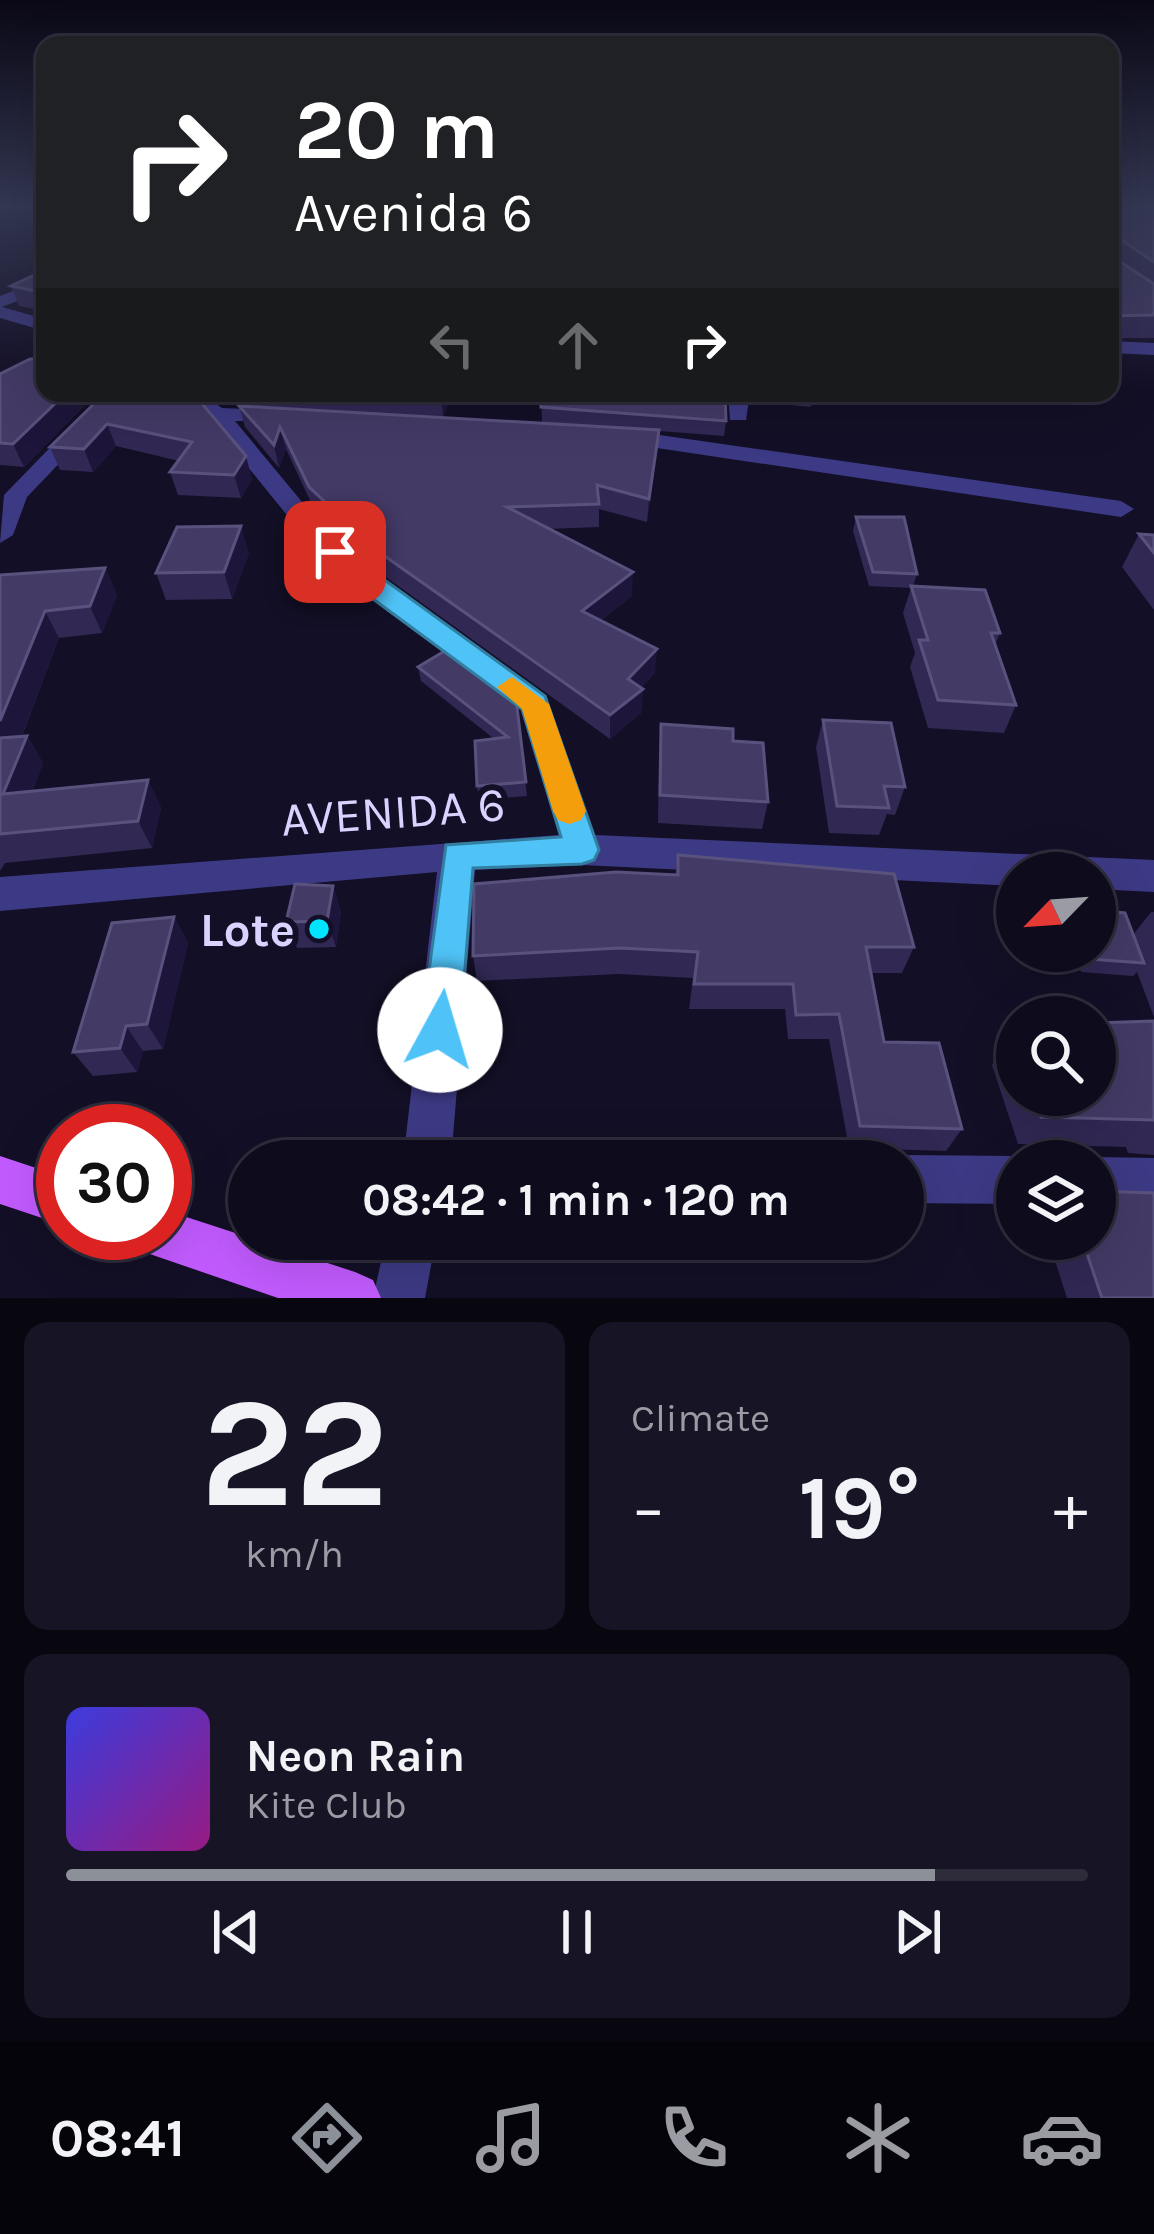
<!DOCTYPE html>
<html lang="en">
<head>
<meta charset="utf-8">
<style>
	body { margin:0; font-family:Karla,sans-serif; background:#171425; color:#f1f3f6; height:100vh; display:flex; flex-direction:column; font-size:45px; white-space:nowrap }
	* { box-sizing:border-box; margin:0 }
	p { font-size:39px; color:#9b9ba3 }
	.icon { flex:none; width:66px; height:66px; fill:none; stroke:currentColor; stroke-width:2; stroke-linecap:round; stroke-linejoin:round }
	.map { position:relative; height:1298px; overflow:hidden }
	.side { display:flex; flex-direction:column; gap:24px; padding:24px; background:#08060f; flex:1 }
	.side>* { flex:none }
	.top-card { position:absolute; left:36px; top:36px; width:1083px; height:366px; border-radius:24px; box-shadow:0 12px 48px #0002,0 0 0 3px #2e2b3b; background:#202124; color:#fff; overflow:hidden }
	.needle { width:78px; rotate:245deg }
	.controls { position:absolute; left:996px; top:852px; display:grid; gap:24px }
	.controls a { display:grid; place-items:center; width:120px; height:120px; border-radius:50%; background:#0e0b1c; box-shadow:0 12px 48px #0002,0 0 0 3px #2e2b3b; font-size:60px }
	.speed { position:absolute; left:36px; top:1104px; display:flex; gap:24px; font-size:60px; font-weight:700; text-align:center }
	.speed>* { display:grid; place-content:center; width:156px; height:156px; border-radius:50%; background:#0e0b1c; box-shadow:0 12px 48px #0002,0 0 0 3px #2e2b3b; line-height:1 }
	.speed .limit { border:18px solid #d22; background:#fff; color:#111 }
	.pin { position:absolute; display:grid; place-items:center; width:102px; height:102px; color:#fff; margin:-51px; border-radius:24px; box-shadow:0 6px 18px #0006 }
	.me { position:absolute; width:132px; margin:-66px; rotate:6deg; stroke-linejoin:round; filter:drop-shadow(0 0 9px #0008) }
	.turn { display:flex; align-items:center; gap:42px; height:252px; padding:0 60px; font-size:54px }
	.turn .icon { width:156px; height:156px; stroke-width:2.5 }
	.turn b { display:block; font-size:84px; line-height:102px }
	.lanes { display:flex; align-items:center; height:114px; padding:0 60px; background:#0003; justify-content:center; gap:60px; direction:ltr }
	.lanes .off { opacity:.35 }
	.big { font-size:90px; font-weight:700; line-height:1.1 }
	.side .card { flex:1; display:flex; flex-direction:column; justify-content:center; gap:18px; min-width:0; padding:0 42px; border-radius:24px; background:#171425 }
	.side .dial { align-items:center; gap:0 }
	.dial b { font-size:156px; line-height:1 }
	.song { display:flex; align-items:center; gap:36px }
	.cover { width:144px; height:144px; border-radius:18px; background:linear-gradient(135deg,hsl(240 70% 55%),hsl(310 70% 35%)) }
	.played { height:12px; border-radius:6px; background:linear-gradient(90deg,#8c9099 85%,#2e2b3b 85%) }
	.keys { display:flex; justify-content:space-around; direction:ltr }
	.heat { display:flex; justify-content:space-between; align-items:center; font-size:66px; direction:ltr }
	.side .tiles { flex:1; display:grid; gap:24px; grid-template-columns:1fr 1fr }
	.card:last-child { grid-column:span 2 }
	.trip { position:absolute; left:228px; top:1140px; width:696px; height:120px; border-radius:60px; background:#0e0b1c; box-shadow:0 12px 48px #0002,0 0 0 3px #2e2b3b; font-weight:700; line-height:120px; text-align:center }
	.tabs { display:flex; height:192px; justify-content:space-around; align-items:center; background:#06040b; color:#9b9ba3 }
	.tabs .icon { width:84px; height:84px }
	.tabs .on { color:#8c9099 }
	.tabs b { font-size:54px; color:#f1f3f6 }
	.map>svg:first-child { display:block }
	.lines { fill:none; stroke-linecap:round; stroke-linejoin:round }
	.minor { fill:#3d3a85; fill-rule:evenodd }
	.primary { fill:#c25bff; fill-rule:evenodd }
	.wall { fill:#312854 }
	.shaded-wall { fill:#1d163a }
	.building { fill:#433a66; stroke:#5a527e; stroke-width:3 }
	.route { fill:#4fc3f7; stroke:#337fa1; stroke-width:3 }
	.slow { fill:#f59e0b }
	.poi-dot { fill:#00e5ff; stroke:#130f26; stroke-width:4.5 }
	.labels { text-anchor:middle; stroke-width:12; stroke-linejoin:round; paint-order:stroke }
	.near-street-label { font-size:48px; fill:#d9d4ff; stroke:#130f26 }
	.near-poi-label { font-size:48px; font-weight:bold; fill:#d9d4ff; stroke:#130f26; text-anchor:end }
</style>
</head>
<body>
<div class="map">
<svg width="1154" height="1298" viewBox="0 0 1154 1298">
	<rect width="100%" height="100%" fill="#130f26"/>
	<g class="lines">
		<g class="minor">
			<polygon points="45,279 45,290 2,307 45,319 45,331 0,318 0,296"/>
			<polygon points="1110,341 1154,343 1154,355 1110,353"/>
			<polygon points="174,393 200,393 222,408 290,411 290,421 235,421 317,520 380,579 546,696 595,835 1154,860 1154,892 1095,889 1095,873 1017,873 1017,886 582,865 475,870 451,1161 403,1161 437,872 0,911 0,877 559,835 521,710 360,591 299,530 209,419"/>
			<polygon points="728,393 750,393 746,420 730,420"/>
			<polygon points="82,421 93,428 27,497 13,535 0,543 4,495 74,423"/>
			<polygon points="618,429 1121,501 1134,509 1121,517 610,441 610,431"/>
			<polygon points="903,1155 1017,1156 1029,1161 1017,1161 1017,1204 903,1203 903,1161 889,1161"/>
			<polygon points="1095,1157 1154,1158 1154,1206 1095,1205 1095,1161 1085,1161"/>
			<polygon points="386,1239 436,1239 425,1298 373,1298"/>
		</g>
		<g class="primary">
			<polygon points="0,1156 63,1177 63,1225 0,1204"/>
			<polygon points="165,1210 355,1272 373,1280 381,1298 278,1298 141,1251 134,1233 165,1233"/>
		</g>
	</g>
	<g class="wall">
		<rect x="1110" y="208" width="44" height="130"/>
		<polygon points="45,270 45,311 19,306 11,286"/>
		<polygon points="0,374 45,393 190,393 252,479 241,498 178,495 170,472 179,461 116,446 93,472 60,470 50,447 103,395 92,398 24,467 0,465"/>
		<polygon points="207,393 452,393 443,417 224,404"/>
		<polygon points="541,393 726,421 724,436 659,431 647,522 599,509 599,527 548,529 632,596 600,621 655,673 641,688 643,689 641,713 610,739 383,575 314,509 286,449 279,468 245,427 239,406 601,427 542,422"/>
		<polygon points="753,393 813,393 811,407 753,401"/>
		<polygon points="856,517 917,574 913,586 1000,633 995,645 1016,705 1004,733 928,728 910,667 915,653 903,613 911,588 869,586 853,531"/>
		<polygon points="1139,534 1154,535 1154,610 1122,567"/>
		<polygon points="249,553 232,599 166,600 156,573"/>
		<polygon points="105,568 117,595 102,633 59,638 22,736 27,736 43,763 32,792 148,780 161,808 152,848 5,863 0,871 0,575"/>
		<polygon points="418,667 516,699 527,796 479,800 477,786 493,738 421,681"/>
		<polygon points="823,720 905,787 895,815 887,814 879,835 829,833 816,747"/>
		<polygon points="661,724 733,741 768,802 762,829 658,823 659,752"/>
		<polygon points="678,855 914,947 902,973 871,973 884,1042 962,1129 946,1151 849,1148 829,1039 788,1039 785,1009 689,1009 693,978 618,974 477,981 473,956 675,875"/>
		<polygon points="333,886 341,912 336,947 297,948 286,922"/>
		<polygon points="1151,912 1154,912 1154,1017 1137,972 1133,976 1081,972 1074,951 1095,951 1133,935"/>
		<polygon points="174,917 188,943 163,1049 143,1051 137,1072 93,1076 73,1052"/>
		<polygon points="1154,1021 1154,1155 1128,1153 1126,1147 1018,1144 992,1065 1012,1036 1017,1036 1017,1095 1095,1095"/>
		<polygon points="1048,1239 1095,1239 1154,1298 1067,1298"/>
	</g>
	<g class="shaded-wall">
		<polygon points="66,393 104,393 104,395 92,398 24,467 13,444"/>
		<polygon points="442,393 452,393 443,417 441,394"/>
		<polygon points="107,424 116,446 93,472 84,449"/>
		<polygon points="280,427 286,449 279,468 274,445"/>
		<polygon points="659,430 657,452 647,522 649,499"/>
		<polygon points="246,456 252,479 241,498 234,475"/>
		<polygon points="241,526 249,553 232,599 224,572"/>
		<polygon points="105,568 117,595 102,633 90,606"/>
		<polygon points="633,572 632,596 582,635 582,611"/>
		<polygon points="45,611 59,638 10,766 0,750 0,721"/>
		<polygon points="657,649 655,673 631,699 643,689 641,713 610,739 610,715 628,679"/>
		<polygon points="27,736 43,763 20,822 3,794"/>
		<polygon points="148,780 161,808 152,848 138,821"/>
		<polygon points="333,886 341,912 336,947 327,921"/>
		<polygon points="174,917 188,943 163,1049 147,1024"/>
		<polygon points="126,1026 143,1051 137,1072 120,1048"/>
	</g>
	<g class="building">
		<polygon points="1110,208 1154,208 1154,262 1120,239 1114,240 1116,259 1154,284 1154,315 1110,316"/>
		<polygon points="45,270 45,293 11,286"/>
		<polygon points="30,359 45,359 45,393 66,393 13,444 0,443 0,374"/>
		<polygon points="105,393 190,393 199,400 246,456 234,475 170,472 192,442 107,424 84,449 50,447"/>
		<polygon points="541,393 725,393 726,421 541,407"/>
		<polygon points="239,406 659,430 649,499 597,485 599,504 507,507 633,572 582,611 657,649 628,679 643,689 610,715 379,552 309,487 280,427 274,445"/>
		<polygon points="856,517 904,517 917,574 873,572"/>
		<polygon points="241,526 224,572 156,573 177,527"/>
		<polygon points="1139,534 1154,535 1154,553"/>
		<polygon points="105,568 90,606 45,611 0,721 0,575"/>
		<polygon points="911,586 985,590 1000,633 991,633 1016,705 938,700 919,640 928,640"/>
		<polygon points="448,649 516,699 526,782 477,786 475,741 508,737 418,667"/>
		<polygon points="823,720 891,723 905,787 884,786 889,808 837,806"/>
		<polygon points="661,724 733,729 733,741 763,743 768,802 660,795"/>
		<polygon points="27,736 3,794 148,780 138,821 0,834 0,738"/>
		<polygon points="678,855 894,874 914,947 866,947 884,1042 939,1043 962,1129 860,1126 839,1014 796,1015 793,984 694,984 698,952 620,948 473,956 474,884 616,872 678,875"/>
		<polygon points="295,884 333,886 327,921 286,922"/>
		<polygon points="1095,910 1125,913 1144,963 1090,959 1088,951 1095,951"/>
		<polygon points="174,917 147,1024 126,1026 120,1048 73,1052 112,923"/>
		<polygon points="1154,1021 1154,1120 1041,1117 1033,1095 1095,1095 1095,1023"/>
		<polygon points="1095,1191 1154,1193 1154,1298 1102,1298 1082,1239 1095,1239"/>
	</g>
	<linearGradient id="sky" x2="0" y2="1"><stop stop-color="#0a0815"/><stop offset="0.53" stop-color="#333752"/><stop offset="1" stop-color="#333752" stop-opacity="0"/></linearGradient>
	<rect width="1154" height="389" fill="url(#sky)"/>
	<polygon class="route" points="335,544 545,696 599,850 594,860 582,864 473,868 460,1030 454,1043 440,1049 426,1043 421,1030 446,845 561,837 522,709 361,590 323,552"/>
	<polygon class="slow" points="512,677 549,704 586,811 581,820 569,824 558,820 553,811 522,709 497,687"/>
	<circle class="poi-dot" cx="319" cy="929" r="12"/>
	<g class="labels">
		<g class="near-street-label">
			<text transform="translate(393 811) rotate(-4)" y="17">AVENIDA 6</text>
		</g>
		<g class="near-poi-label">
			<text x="295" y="946">Lote</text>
		</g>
	</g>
</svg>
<div class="controls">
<a><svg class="needle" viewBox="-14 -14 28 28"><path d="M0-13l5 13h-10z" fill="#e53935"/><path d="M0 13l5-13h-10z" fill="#9b9ba3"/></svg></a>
<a><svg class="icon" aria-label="search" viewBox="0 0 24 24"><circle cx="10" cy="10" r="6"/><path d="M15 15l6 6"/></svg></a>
<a><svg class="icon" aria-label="layers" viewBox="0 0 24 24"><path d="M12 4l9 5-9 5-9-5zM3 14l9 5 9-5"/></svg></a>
</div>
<div class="speed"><div class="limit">30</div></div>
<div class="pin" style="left:335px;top:552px;background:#d93025"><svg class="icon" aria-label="arrive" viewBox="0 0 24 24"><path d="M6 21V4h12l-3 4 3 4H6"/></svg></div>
<svg class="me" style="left:440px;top:1030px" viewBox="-20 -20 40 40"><circle r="19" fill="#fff"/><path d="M0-13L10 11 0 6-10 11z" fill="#4fc3f7"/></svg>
<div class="trip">08:42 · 1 min · 120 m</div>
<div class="top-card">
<div class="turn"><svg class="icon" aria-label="right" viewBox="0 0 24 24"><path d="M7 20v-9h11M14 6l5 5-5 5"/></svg><div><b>20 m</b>Avenida 6</div></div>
<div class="lanes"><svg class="icon off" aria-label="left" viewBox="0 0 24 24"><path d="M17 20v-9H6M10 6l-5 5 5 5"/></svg><svg class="icon off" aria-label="ahead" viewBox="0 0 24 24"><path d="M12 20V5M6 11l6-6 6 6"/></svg><svg class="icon" aria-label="right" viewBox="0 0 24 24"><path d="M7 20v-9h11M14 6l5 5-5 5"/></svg></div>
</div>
</div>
<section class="side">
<div class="tiles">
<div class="card dial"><b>22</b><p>km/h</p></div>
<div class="card"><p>Climate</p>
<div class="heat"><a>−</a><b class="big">19°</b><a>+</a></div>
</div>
<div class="card">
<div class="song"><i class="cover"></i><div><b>Neon Rain</b><p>Kite Club</p></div></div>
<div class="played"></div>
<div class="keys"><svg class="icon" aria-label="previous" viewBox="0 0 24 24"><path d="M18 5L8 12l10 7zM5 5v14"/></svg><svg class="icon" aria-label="pause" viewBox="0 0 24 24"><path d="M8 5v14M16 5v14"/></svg><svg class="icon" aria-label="next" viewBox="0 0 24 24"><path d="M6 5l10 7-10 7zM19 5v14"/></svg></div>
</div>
</div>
</section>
<nav class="tabs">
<b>08:41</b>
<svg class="icon on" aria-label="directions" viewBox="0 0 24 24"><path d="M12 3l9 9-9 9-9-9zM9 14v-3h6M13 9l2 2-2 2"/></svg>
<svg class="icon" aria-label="music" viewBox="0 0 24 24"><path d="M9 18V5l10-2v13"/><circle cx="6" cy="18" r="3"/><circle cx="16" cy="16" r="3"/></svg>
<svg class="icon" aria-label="phone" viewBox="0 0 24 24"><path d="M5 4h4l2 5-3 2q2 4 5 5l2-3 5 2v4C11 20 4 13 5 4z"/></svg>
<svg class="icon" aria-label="climate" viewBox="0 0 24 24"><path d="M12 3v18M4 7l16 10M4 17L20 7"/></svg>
<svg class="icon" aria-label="car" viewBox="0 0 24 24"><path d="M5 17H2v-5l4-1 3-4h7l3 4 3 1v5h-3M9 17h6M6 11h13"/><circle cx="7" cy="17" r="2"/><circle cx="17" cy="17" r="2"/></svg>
</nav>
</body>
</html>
